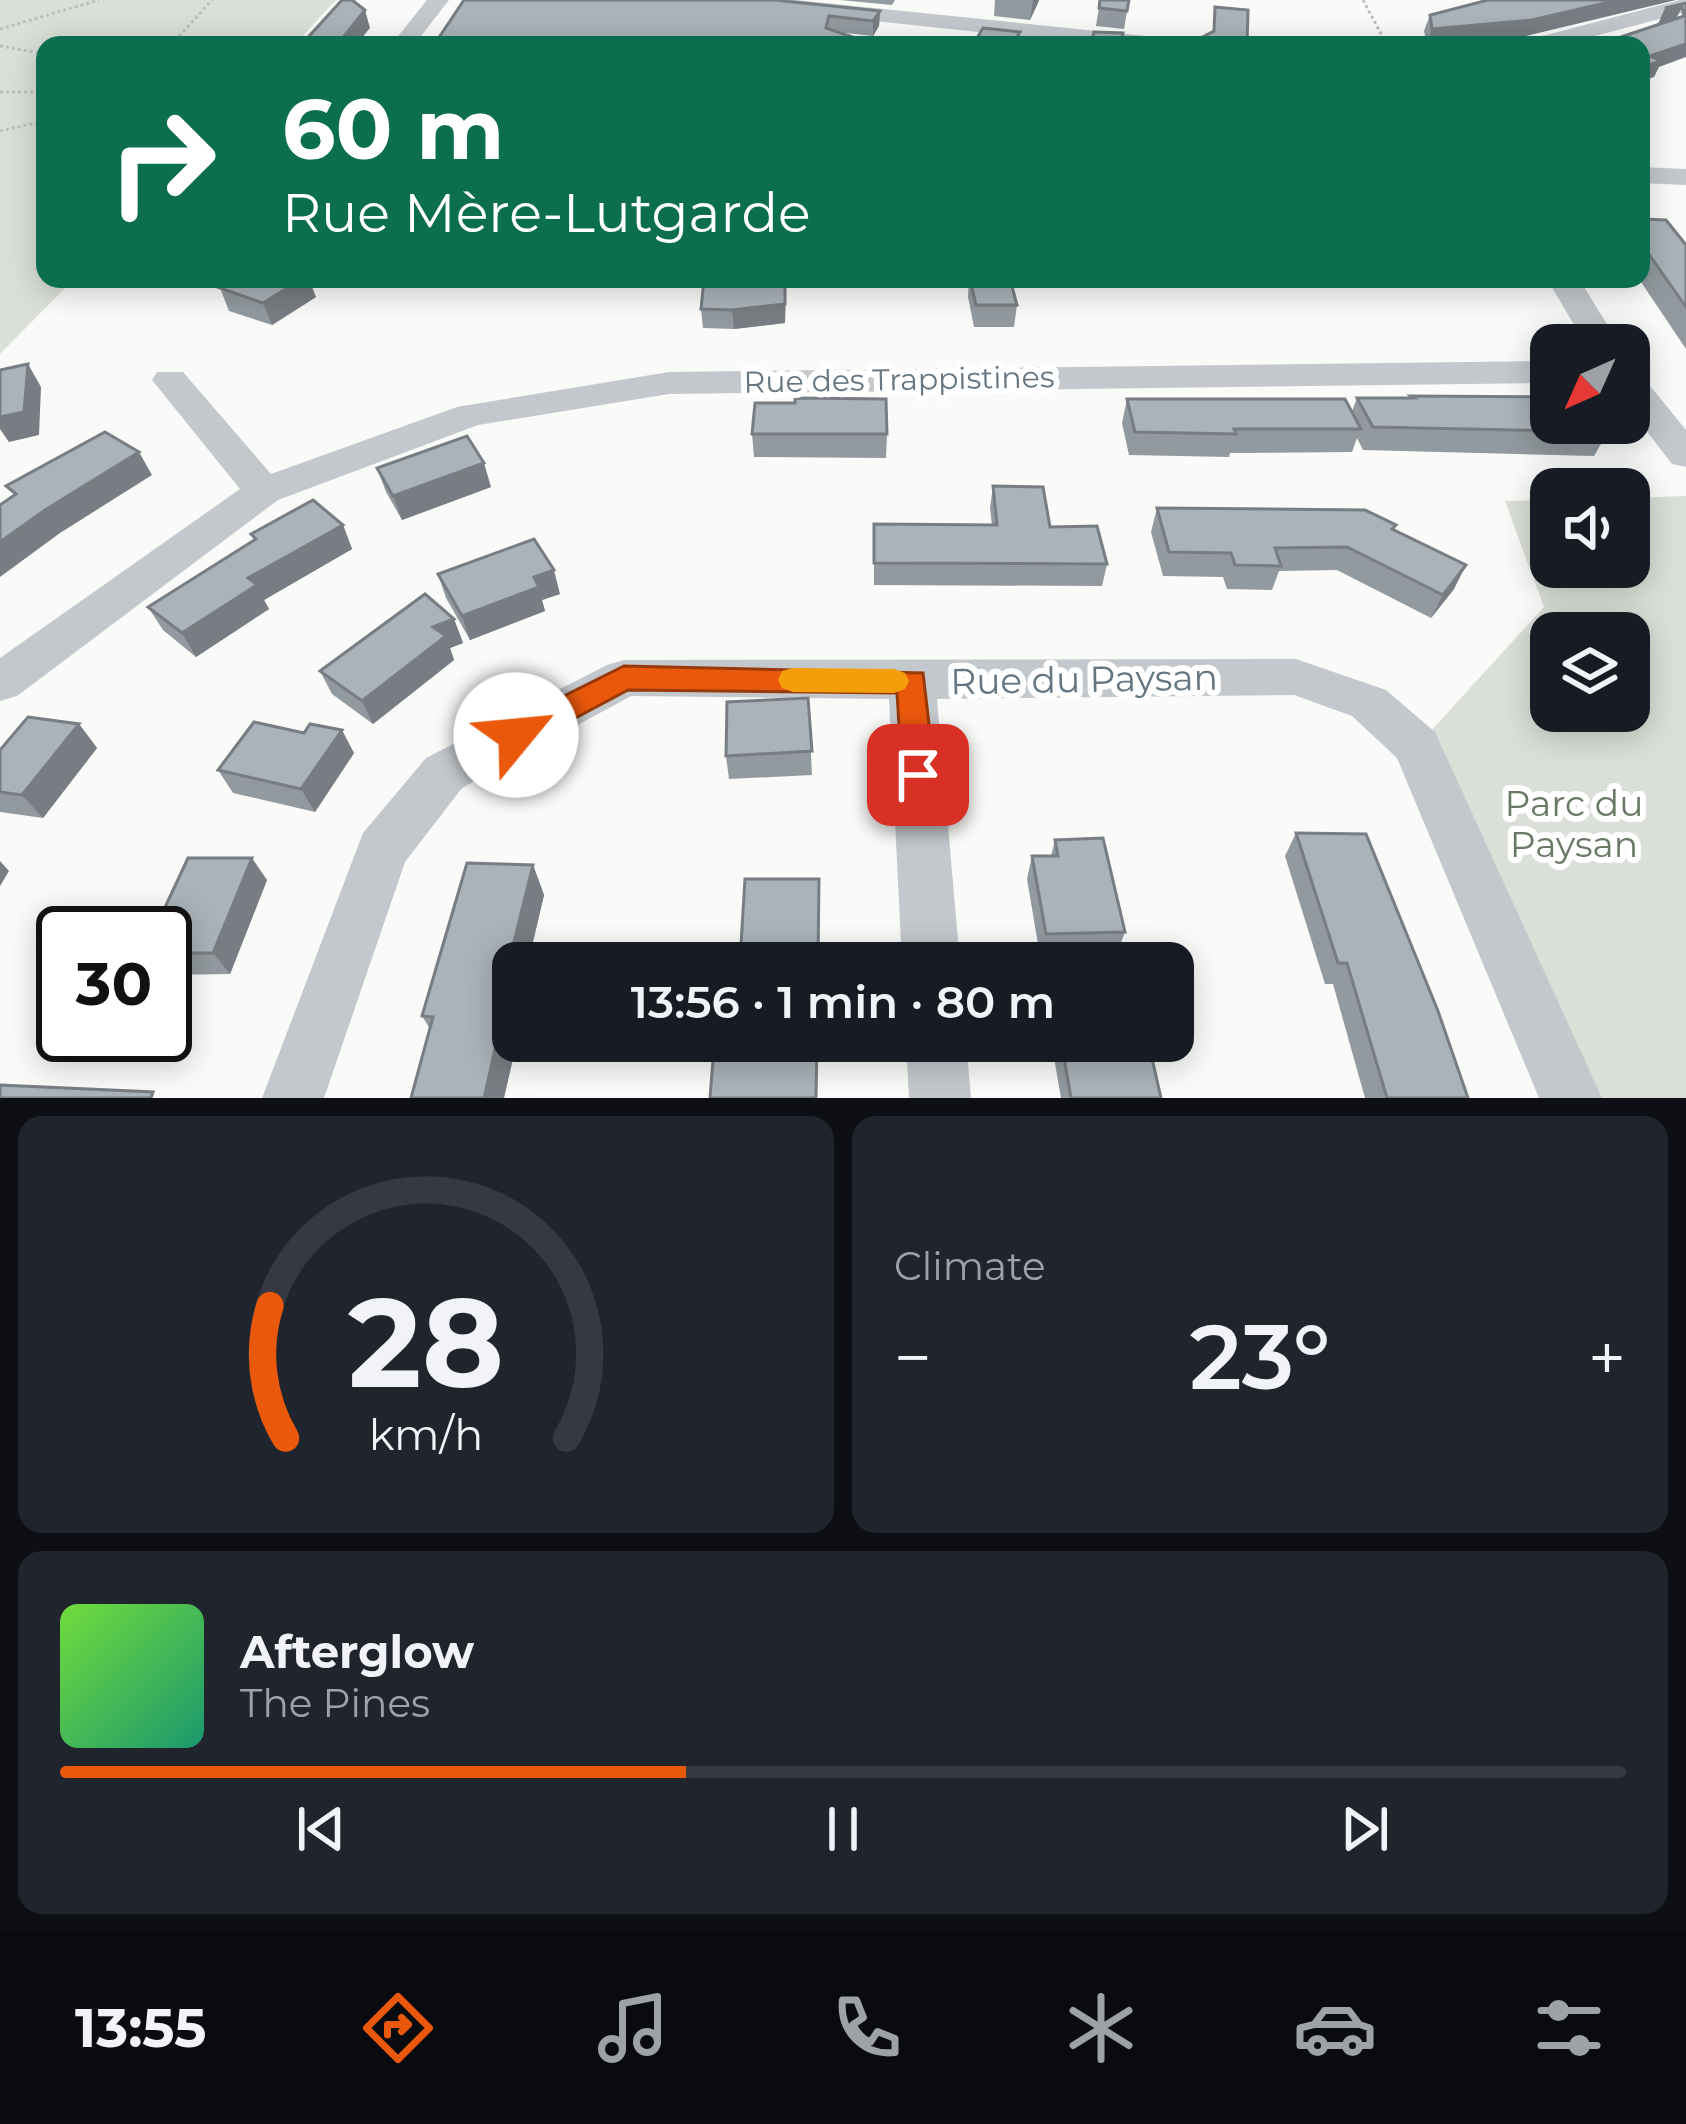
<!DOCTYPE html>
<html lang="en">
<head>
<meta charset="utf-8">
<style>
	body { margin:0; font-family:Montserrat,sans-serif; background:#20242c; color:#f1f3f6; height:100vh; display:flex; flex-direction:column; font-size:45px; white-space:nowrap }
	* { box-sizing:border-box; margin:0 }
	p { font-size:39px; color:#9ea1a6 }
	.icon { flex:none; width:66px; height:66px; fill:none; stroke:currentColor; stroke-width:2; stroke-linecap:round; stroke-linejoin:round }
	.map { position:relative; height:1098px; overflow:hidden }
	.panel { display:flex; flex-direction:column; gap:18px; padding:18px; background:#0d0f14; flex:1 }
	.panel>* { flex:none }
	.top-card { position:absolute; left:36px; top:36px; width:1614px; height:252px; border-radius:24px; box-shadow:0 6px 30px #0003; background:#0b6e4f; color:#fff; overflow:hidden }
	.needle { width:78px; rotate:225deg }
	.controls { position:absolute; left:1530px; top:324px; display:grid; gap:24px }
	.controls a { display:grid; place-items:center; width:120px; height:120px; border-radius:24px; background:#171b24; box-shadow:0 6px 30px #0003; font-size:60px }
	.speed { position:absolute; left:36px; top:906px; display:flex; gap:24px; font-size:60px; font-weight:700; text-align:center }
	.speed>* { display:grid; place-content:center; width:156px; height:156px; border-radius:50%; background:#171b24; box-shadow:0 6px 30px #0003; line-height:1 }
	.speed .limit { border:6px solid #111; border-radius:18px; background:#fff; color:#111 }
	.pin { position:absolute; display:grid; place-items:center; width:102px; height:102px; color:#fff; margin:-51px; border-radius:24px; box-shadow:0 6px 18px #0006 }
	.me { position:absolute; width:132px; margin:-66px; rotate:62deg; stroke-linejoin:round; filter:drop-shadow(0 0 9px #0008) }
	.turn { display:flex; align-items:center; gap:42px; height:252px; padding:0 48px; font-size:54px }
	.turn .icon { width:156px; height:156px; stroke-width:2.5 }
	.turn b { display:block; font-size:84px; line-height:102px }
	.big { font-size:90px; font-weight:600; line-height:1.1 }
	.panel .card { flex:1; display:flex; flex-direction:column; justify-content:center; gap:18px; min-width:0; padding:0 42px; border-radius:24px; background:#20242c }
	.panel .dial { align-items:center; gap:0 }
	.dial svg { height:312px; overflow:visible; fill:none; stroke:#363941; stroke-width:7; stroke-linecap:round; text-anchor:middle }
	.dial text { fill:#f1f3f6; stroke:none }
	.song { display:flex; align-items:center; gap:36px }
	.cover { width:144px; height:144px; border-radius:18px; background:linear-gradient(135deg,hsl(100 70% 55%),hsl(160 70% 35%)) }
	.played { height:12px; border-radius:6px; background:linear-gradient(90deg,#ea580c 40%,#363941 40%) }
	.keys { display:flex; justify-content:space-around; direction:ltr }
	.heat { display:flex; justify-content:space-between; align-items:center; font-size:66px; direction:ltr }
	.panel .tiles { flex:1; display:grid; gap:18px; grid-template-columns:1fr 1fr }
	.card:last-child { grid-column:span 2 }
	.trip { position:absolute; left:492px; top:942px; width:702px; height:120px; border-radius:24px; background:#171b24; box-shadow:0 6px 30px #0003; font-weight:600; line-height:120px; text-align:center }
	.tabs { display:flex; height:192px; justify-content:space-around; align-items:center; background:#090b0e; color:#9ea1a6 }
	.tabs .icon { width:84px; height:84px }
	.tabs .selected { color:#ea580c }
	.tabs b { font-size:54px; color:#f1f3f6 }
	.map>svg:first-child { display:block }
	.green { fill:#dadfd7; fill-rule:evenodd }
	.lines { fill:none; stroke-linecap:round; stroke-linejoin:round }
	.path { stroke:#bbbfc2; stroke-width:3; stroke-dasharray:3 3; stroke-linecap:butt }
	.minor { fill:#c3c8cc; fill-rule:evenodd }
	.wall { fill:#929a9f }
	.shaded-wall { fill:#777d82 }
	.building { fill:#aab3b9; stroke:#777d82; stroke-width:3 }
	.route { fill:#ea580c; stroke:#983908; stroke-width:3 }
	.slow { fill:#f59e0b }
	.labels { text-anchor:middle; stroke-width:12; stroke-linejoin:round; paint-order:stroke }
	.street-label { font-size:30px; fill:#657683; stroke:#fff }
	.near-street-label { font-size:36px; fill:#657683; stroke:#fff }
	.near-park-label { font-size:36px; fill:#687a64; stroke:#fff }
</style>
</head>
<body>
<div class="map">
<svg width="1686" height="1098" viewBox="0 0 1686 1098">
	<rect width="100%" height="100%" fill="#fafaf8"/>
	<g class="green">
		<polygon points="0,0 336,0 294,45 45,45 45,279 74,279 0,354"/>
		<path d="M1686,496V1098H1571L1417,746L1544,607L1505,501L1551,500V567H1629V498ZM1551,633H1629V711H1551Z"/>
	</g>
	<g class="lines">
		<g class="path">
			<polyline points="1363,0 1387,45"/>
			<polyline points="0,29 99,0"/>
			<polyline points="171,45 212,0"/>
			<polyline points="0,46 45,54"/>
			<polyline points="0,92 45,92"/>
			<polyline points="0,131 45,121"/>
		</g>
		<g class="minor">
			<polygon points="427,0 449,0 414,45 391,45"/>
			<polygon points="724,0 796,0 1165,38 1176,45 1100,45 735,6"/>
			<polygon points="1680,0 1686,0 1686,12 1561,45 1524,45 1527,40"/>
			<polygon points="1641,167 1686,169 1686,185 1641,183"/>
			<polygon points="1547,279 1579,279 1620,345 1586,345"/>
			<polygon points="1551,361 1551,383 669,394 478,425 278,500 17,696 0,701 0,658 240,489 152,380 157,372 183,372 271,474 457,407 669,372"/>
			<polygon points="1629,373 1642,376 1686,430 1686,467 1672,464 1629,408"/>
			<polygon points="1296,659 1386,690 1435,732 1602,1098 1539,1098 1397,758 1352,716 1294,695 937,699 960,963 902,963 889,699 631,696 462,788 405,862 324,1098 262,1098 363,833 426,758 607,665 624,660"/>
			<polygon points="906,1041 966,1041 971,1098 909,1098"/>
		</g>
	</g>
	<g class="wall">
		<polygon points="840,0 895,0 892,5"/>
		<polygon points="995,0 1039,0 1030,20 994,16"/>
		<polygon points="1100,0 1129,0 1124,29 1096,26"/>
		<polygon points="880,11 879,26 873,36 837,32 434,45"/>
		<polygon points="1430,15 1526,36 1427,45 1424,31"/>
		<polygon points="1020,32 1016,45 976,45 977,38"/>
		<polygon points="1641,219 1686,245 1686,349 1639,279 1641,279"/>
		<polygon points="704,279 786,279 785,323 734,329 703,328 701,309"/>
		<polygon points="969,279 1010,279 1017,305 1014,327 974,327 968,297"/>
		<polygon points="220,288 316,297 272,325 229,311"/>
		<polygon points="1411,396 1608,432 1594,456 1363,450 1357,438 1352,452 1230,453 1229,457 1129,455 1122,423 1127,399 1352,411 1357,398 1410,398"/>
		<polygon points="795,403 887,434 886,458 754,457 752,434"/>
		<polygon points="377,468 491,487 402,520 386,492"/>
		<polygon points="993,486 1107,564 1102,586 874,585 874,524 992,525 990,508"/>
		<polygon points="1157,508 1396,525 1394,530 1454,589 1431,618 1337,570 1279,571 1272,590 1227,589 1223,577 1163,576 1151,532"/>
		<polygon points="343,525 352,549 264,600 269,609 196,657 163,630 148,607 254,540 251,534"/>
		<polygon points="438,574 560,594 542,600 545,611 470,640 446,598"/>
		<polygon points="454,619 463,643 450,648 454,660 373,724 332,694 320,671"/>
		<polygon points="808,698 812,775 729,779 726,756"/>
		<polygon points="79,724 97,748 43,818 0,812 0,750"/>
		<polygon points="304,733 354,753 315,812 233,793 218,770"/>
		<polygon points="1296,833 1468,1098 1365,1098 1333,984 1325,984 1285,856"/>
		<polygon points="1055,840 1125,932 1117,953 1040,956 1027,879 1032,856 1051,856"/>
		<polygon points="533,865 544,895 528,963 513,963 513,1041 577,1041 576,1047 516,1046 430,1029 422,1016"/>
		<polygon points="745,879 820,901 819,963 740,963"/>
		<polygon points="267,880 230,974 165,975 165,933"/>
		<polygon points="1054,1041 1148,1041 1161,1098 1061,1098 1052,1046"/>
	</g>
	<g class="shaded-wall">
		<polygon points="1033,0 1039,0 1038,3 1030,20"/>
		<polygon points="1618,0 1676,0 1526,36 1427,45 1432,29"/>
		<polygon points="1682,7 1674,23 1658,24 1665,8"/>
		<polygon points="365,10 370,28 356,45 337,45"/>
		<polygon points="880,11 879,26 873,36 873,21"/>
		<polygon points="1686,44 1686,57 1659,67 1654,77 1641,81 1641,67 1650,56"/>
		<polygon points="302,279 309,279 316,297 272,325 263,303"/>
		<polygon points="786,279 785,323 734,329 732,310"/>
		<polygon points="28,364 41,387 39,435 9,442 0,429 0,417"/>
		<polygon points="139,452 152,475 60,533 0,577 0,542 45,510"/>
		<polygon points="484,463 491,487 402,520 393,496"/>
		<polygon points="343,525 352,549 264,600 269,609 196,657 182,633 248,578"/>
		<polygon points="1466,565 1454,589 1431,618 1443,595"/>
		<polygon points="554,570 560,594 542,600 545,611 470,640 462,616 534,577"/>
		<polygon points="454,619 463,643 450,648 454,660 373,724 362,701 433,627"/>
		<polygon points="79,724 97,748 43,818 22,795"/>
		<polygon points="342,730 354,753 315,812 301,789"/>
		<polygon points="252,858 267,880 230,974 213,953"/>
		<polygon points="0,861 9,871 0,886"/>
		<polygon points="533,865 544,895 528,963 513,963 513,977 508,966"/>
		<polygon points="502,1018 516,1046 504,1098 484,1098"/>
	</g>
	<g class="building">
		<polygon points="342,0 352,0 365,10 337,45 301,45"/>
		<polygon points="464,0 774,0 880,11 873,21 829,16 826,28 864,41 865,45 434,45"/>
		<polygon points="1100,0 1129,0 1127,11 1099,8"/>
		<polygon points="1488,0 1618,0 1532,20 1432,29 1430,15"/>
		<polygon points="1686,3 1686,44 1650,56 1662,61 1641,67 1641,45 1597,45 1684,16 1682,7 1665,8"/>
		<polygon points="1215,7 1248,10 1247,45 1202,45 1199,39 1214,31"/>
		<polygon points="983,28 1020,32 1014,42 977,38"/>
		<polygon points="1094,32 1123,33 1121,45 1091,45"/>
		<polygon points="1641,219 1666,220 1686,245 1686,307 1641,243"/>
		<polygon points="236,279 302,279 263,303 220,288"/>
		<polygon points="704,279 785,279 785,304 732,310 701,309"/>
		<polygon points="970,279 1010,279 1017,305 976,305"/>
		<polygon points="28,364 24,412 0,417 0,370"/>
		<polygon points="1411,396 1551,397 1551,423 1601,423 1608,432 1373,427 1357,398 1414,398"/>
		<polygon points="795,398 886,399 887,434 752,434 755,403 795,403"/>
		<polygon points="1127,399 1345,399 1361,429 1234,429 1236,434 1135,432"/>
		<polygon points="105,432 139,452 45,510 0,542 0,505 16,494 6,486"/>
		<polygon points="467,436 484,463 393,496 377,468"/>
		<polygon points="993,486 1043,487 1050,527 1097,526 1107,564 874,563 874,524 997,525"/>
		<polygon points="313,500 343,525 248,578 257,585 182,633 148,607 256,539 251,534"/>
		<polygon points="1157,508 1365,510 1396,525 1392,529 1466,565 1443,595 1347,547 1275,548 1281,566 1235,565 1231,553 1169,552"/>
		<polygon points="534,539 554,570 534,577 539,587 462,616 438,574"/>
		<polygon points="425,594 454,619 433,627 446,636 362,701 320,671"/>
		<polygon points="808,698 812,751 726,756 727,702"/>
		<polygon points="28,717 79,724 22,795 0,792 0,750"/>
		<polygon points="254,722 304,733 310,724 342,730 301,789 218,770"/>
		<polygon points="1296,833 1366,834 1438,1011 1468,1098 1387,1098 1347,963 1338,963"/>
		<polygon points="1103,838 1125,932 1046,934 1032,856 1058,856 1055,840"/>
		<polygon points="188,858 252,858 213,953 165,953 165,933 153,933"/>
		<polygon points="467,863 533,865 508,966 513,966 513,1018 502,1018 484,1098 411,1098 433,1017 422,1016"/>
		<polygon points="745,879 819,879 818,960 740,961"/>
		<polygon points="744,1041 817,1041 816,1098 710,1098 713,1060 742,1060"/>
		<polygon points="1061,1041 1148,1041 1161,1098 1071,1098"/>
		<polygon points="0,1085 153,1092 151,1098 0,1098"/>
	</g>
	<polygon class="route" points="624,666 923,673 935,775 930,785 918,789 907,785 902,775 897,693 628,690 527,744 516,748 504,744 500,735 504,726"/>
	<polygon class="slow" points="793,668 894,669 905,673 909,681 905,689 894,693 793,692 782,688 778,680 782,671"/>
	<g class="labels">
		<g class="street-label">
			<text transform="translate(899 380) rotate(-1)" y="10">Rue des Trappistines</text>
		</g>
		<g class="near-street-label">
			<text transform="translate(1084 679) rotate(-1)" y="13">Rue du Paysan</text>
		</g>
		<g class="near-park-label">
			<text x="1574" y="816">Parc du<tspan x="1574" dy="41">Paysan</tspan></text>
		</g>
	</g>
</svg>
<div class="controls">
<a><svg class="needle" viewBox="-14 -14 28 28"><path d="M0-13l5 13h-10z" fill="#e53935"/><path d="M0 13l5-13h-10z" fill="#9ea1a6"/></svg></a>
<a><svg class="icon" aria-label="sound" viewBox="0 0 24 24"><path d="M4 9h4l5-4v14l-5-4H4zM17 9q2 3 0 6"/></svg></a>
<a><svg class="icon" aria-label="layers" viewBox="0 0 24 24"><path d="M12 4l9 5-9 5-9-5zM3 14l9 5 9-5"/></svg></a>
</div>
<div class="speed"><div class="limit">30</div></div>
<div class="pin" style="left:918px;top:775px;background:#d93025"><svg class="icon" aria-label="arrive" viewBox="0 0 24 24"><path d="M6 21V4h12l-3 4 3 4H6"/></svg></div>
<svg class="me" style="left:516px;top:735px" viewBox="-20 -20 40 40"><circle r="19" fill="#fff"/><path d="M0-13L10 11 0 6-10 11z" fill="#ea580c"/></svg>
<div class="trip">13:56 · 1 min · 80 m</div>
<div class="top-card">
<div class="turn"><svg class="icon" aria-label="right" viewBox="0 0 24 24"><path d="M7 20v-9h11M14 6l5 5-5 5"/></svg><div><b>60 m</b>Rue Mère-Lutgarde</div></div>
</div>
</div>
<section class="panel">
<div class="tiles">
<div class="card dial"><svg viewBox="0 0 100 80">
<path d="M14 69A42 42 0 1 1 86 69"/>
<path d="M14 69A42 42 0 0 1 10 35" stroke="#ea580c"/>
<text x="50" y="56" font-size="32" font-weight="700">28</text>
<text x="50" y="72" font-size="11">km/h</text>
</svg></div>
<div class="card"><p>Climate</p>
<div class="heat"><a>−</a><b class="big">23°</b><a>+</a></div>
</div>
<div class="card">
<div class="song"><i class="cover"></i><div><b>Afterglow</b><p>The Pines</p></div></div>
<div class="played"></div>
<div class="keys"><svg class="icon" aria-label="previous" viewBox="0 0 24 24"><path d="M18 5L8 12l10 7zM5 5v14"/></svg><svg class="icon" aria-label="pause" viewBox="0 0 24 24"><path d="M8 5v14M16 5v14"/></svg><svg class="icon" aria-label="next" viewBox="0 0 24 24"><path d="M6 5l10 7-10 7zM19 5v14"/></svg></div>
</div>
</div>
</section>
<nav class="tabs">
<b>13:55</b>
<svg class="icon selected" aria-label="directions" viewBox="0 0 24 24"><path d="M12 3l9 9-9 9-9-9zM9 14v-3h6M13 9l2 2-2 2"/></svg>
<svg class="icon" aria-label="music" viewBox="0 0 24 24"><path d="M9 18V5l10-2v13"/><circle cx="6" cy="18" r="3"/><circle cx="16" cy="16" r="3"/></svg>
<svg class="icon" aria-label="phone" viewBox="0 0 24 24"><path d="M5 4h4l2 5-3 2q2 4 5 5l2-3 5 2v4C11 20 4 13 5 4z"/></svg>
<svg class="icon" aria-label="climate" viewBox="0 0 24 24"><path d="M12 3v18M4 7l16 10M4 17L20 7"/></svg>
<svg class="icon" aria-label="car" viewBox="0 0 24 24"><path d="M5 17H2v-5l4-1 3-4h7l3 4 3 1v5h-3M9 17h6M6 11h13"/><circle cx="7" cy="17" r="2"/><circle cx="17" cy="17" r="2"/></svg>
<svg class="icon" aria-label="filters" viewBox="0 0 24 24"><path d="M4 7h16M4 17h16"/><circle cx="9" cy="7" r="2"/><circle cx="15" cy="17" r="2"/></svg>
</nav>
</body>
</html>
